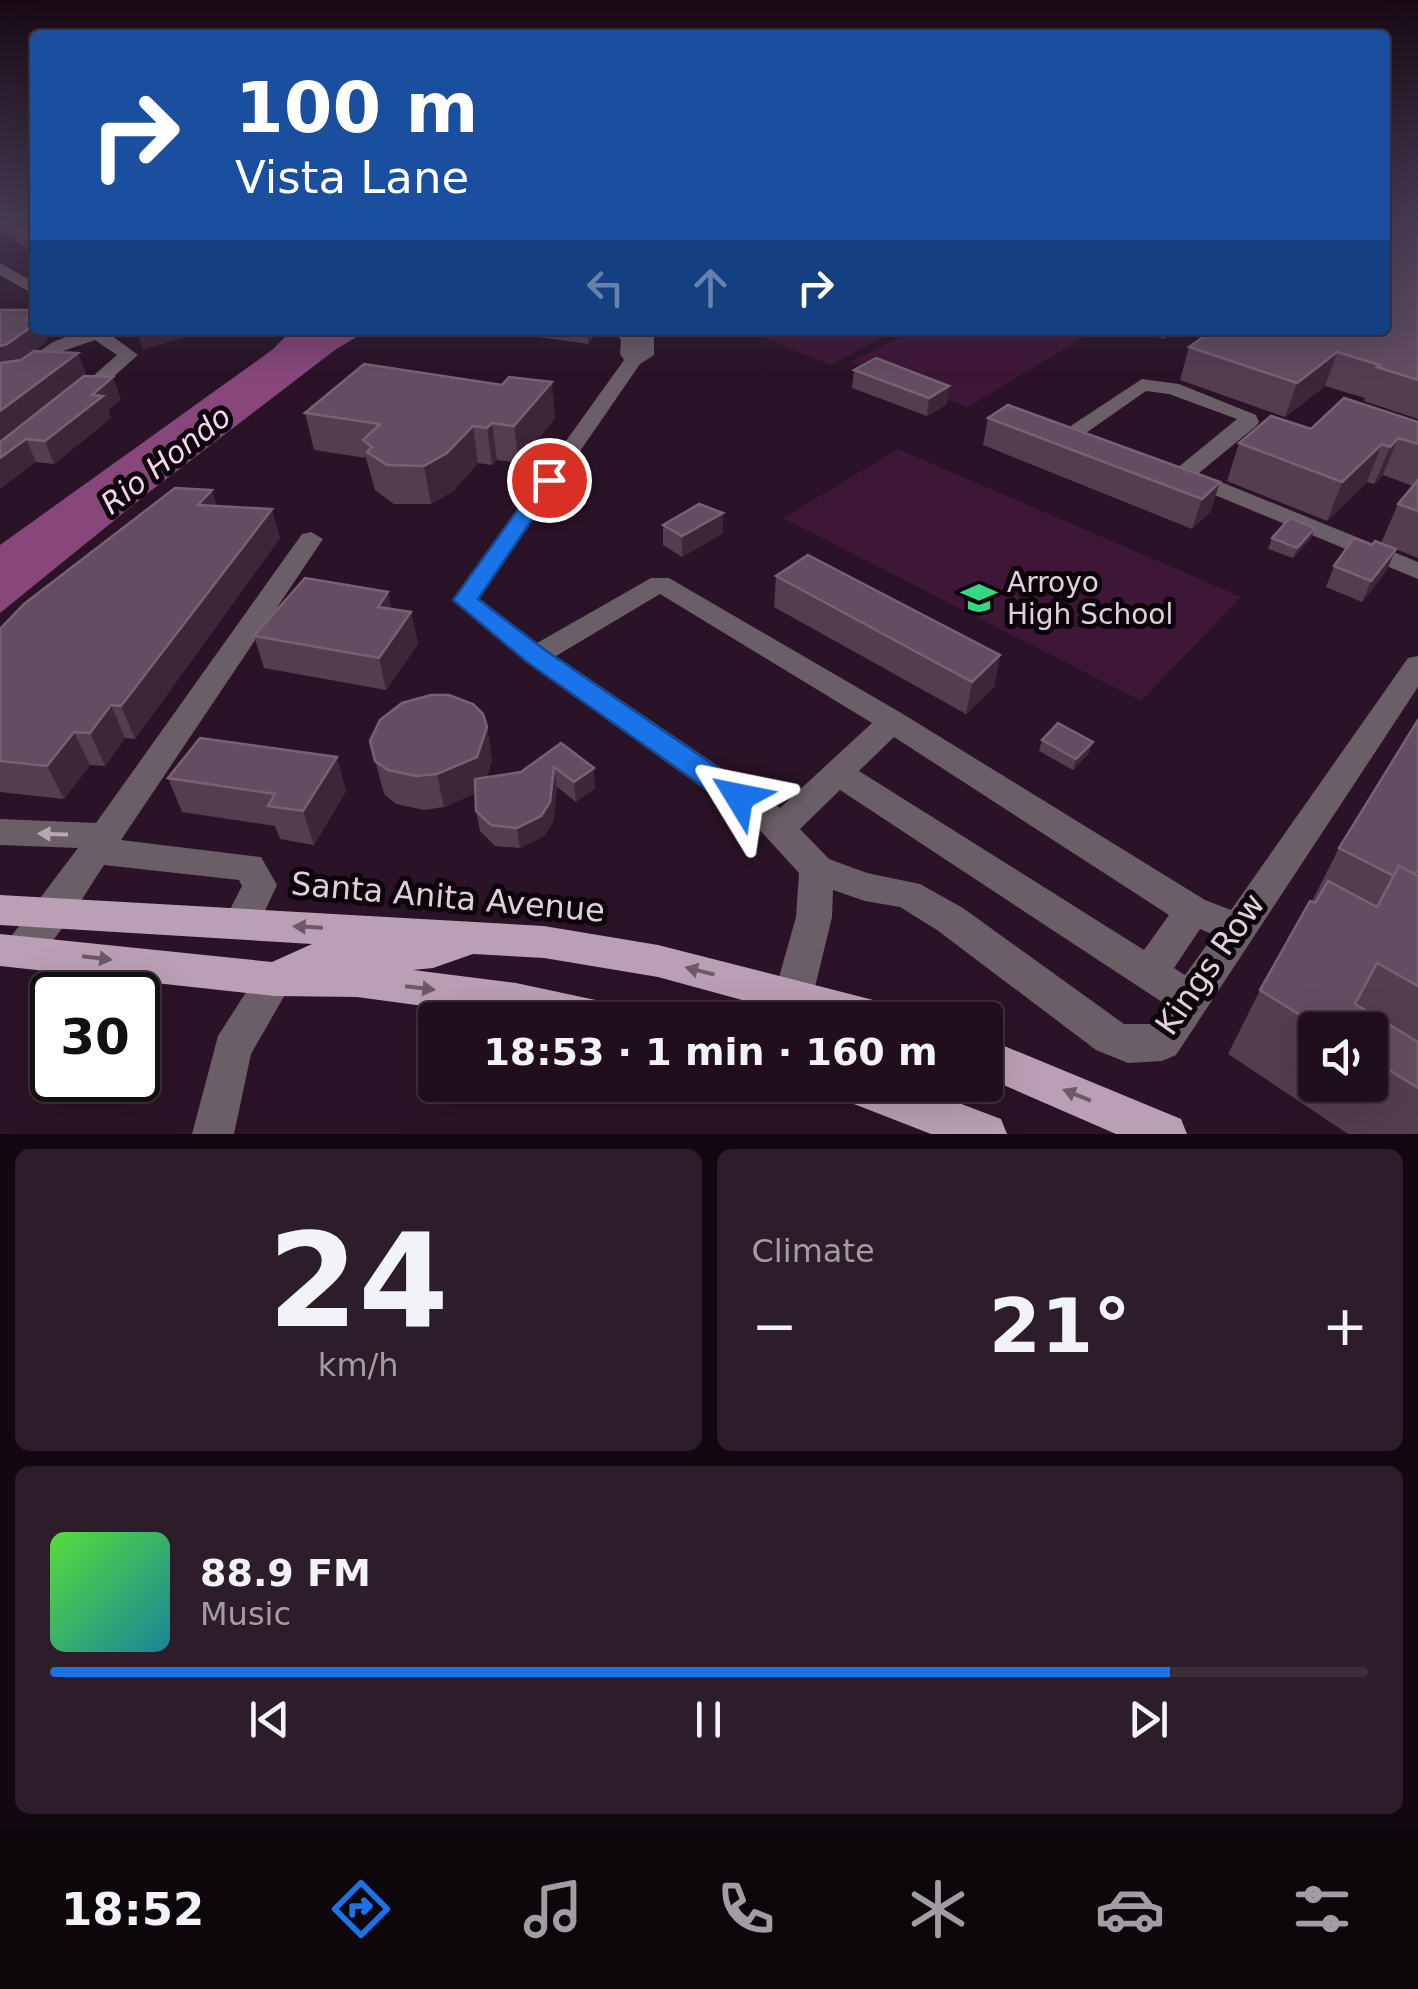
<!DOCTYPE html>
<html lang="en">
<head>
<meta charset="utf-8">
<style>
	body { margin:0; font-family:"DejaVu Sans",sans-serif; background:#2d1c29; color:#f1f3f6; height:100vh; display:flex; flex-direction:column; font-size:38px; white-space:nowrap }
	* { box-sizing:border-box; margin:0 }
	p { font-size:32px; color:#a29ca3 }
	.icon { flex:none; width:55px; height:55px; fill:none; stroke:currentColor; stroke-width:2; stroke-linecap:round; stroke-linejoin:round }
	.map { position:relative; height:1134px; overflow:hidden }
	.panel { display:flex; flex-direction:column; gap:15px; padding:15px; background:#12080f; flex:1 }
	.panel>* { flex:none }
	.banner { position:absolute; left:30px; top:30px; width:1360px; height:305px; border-radius:10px; box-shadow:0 10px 40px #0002,0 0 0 2px #3d2e3b; background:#1a4fa0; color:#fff; overflow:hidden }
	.controls { position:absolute; left:1298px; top:1012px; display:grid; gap:20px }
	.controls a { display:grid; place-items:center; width:90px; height:90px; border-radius:10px; background:#200e1c; box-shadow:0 10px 40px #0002,0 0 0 2px #3d2e3b; font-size:50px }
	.speed { position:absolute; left:30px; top:972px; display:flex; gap:20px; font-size:50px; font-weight:700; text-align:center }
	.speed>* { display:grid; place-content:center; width:130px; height:130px; border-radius:50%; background:#200e1c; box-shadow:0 10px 40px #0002,0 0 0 2px #3d2e3b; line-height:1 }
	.speed .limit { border:5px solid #111; border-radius:15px; background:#fff; color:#111 }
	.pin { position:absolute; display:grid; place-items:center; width:85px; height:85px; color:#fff; margin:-42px; border:5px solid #fff; border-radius:50%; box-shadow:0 2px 10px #0007 }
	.me { position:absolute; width:110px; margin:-55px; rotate:305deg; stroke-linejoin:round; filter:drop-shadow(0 0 8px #0008) }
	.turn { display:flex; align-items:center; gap:35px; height:210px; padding:0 40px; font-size:45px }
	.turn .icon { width:130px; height:130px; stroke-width:2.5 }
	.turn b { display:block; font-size:70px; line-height:85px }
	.lanes { display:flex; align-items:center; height:95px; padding:0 40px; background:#0003; justify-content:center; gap:50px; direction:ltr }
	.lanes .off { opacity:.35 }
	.big { font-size:75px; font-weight:600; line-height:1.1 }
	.panel .widget { flex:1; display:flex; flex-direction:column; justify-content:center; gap:15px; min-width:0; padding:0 35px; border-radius:15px; background:#2d1c29 }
	.panel .dial { align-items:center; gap:0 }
	.dial b { font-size:130px; line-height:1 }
	.song { display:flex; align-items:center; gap:30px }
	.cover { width:120px; height:120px; border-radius:15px; background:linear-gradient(135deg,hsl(110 70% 55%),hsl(190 70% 35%)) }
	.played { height:10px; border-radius:5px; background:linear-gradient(90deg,#1a73e8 85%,#3d2e3b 85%) }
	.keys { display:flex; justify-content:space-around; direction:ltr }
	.heat { display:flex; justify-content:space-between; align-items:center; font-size:55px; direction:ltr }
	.panel .tiles { flex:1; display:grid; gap:15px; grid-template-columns:1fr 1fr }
	.widget:last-child { grid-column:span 2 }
	.trip { position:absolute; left:418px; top:1002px; width:585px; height:100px; border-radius:10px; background:#200e1c; box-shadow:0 10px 40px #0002,0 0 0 2px #3d2e3b; font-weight:600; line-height:100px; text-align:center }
	.tabs { display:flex; height:160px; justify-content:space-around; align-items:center; background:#0d060b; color:#a29ca3 }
	.tabs .icon { width:70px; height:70px }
	.tabs .active { color:#1a73e8 }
	.tabs b { font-size:45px; color:#f1f3f6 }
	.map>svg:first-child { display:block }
	.green { fill:#3e1737 }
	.water { fill:#87477b }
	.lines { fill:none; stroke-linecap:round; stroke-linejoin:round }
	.minor { fill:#6a5e67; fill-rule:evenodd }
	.major { fill:#baa0b4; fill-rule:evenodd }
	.wall { fill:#553d50; fill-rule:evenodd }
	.shaded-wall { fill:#3e2639 }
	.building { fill:#644d60; stroke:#786173; stroke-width:2.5 }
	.oneway { fill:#b7a8b3 }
	.oneway2 { fill:#6c5a68 }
	.route { fill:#1a73e8; stroke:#114b97; stroke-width:2.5 }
	.labels { text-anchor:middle; stroke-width:10; stroke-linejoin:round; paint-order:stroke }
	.poi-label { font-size:28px; fill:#e0d0dc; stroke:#0d040b; text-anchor:start }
	.water-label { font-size:30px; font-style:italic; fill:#fad3f0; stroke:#0d040b }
	.near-street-label { font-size:32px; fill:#e0d0dc; stroke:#0d040b }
</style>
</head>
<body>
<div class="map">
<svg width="1418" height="1134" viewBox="0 0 1418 1134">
	<rect width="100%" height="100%" fill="#2a1326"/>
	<g class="green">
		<polygon points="744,330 881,330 882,338 831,365"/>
		<polygon points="915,330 1058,330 1083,338 968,407 851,362"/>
		<polygon points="898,449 1241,597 1141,701 783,518"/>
	</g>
	<polygon class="water" points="292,330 368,330 335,350 148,493 0,613 0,545 272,350"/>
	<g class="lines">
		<g class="minor">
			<polygon points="0,263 35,283 35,295 0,275"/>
			<polygon points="83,330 104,330 138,355 85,402 78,404 68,398 117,355 95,340 63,351 29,378 0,383 0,371 17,369 51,343"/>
			<path d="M612,330H631L636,335V330H654V355L640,364L479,598L537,643L651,578H669L903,714L1205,900L1231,910L1408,658L1418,656V687L1176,1055L1162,1061L1128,1063L1096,1050L937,930L900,907L865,901L833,890L832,917L807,1020H767L796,917L799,873L756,826L526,662L452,600L624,360L620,354L621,340ZM660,594L872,723L780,808L556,656ZM894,737L1169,915L1144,950L859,771ZM840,790L1165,1004L1151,1024H1124L963,908L920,884L867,873L829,859L800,829ZM1200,929L1214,935L1185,975L1174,968Z"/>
			<polygon points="1142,379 1179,384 1256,415 1259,422 1256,426 1199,473 1418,562 1418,579 1176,479 1173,474 1176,469 1237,419 1169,394 1146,391 1083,435 1069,435 1066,431 1069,427"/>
			<path d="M311,532L323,539L121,840L261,857L277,885L254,934L241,938L228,934L223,923L242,886L239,880L104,865C88,889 53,950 29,963C20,968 15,966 6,962L0,951L78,848L0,845V819L96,823L302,534Z"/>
			<polygon points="275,962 288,967 294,979 251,1054 234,1134 192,1134 218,1036 262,967"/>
		</g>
		<g class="major">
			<polygon points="0,895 544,926 658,945 881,1002 895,1007 901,1020 815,1020 658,977 544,958 473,954 433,968 413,970 516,983 605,1002 619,1007 625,1020 527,1020 357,997 275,996 0,966 0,934 272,962 312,944 0,925"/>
			<polygon points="985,1038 1181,1119 1187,1134 1116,1134 985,1077"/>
			<polygon points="835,1085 911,1085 1001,1119 1007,1134 931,1134 841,1099"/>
		</g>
	</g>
	<g class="wall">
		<polygon points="0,214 35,214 35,254 0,231"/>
		<polygon points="1418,214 1418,419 1364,401 1365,398 1325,386 1285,417 1180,380 1189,347"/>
		<polygon points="488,330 599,330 588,344"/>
		<polygon points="1136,330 1177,330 1164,339"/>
		<polygon points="854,370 947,404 927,416 852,388"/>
		<polygon points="121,399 108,410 111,418 54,464 36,462 0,442"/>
		<polygon points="305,413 555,418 519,463 497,460 492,465 478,463 453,491 431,504 394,504 375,490 366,458 314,450"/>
		<polygon points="988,418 1220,482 1210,512 1192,529 983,445"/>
		<polygon points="1418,422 1418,558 1381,543 1398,504 1413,486 1383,475 1374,484 1367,482 1327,521 1227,481 1239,443 1311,429"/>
		<polygon points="217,506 280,538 135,739 125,738 105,766 90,765 64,799 0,792 0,629"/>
		<polygon points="663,525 723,533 682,557 663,545"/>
		<polygon points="1272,538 1311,538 1293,558 1268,549"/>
		<polygon points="1334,566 1387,570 1362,602 1326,587"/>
		<polygon points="776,576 1000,655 994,687 966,714 774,607"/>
		<polygon points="392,609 411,612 418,644 386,690 264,668 254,636"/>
		<path d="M1418,720V1134H1348L1228,1054L1260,990L1312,901L1339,848ZM1315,1030H1370V1085H1315Z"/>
		<polygon points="487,727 492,760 487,777 521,772 561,743 595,788 576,802 557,787 553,822 544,836 520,848 495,846 480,831 476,811 476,793 444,807 424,810 396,804 384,794 370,741"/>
		<polygon points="1042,740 1089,753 1073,770 1039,751"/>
		<polygon points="168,778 346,791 314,845 280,839 275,826 182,812"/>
	</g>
	<g class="shaded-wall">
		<polygon points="35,312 35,330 45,330 48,341 16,365 0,368 0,346 25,320"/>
		<polygon points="147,330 208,330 143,350 138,333"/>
		<polygon points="587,330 599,330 588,344"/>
		<polygon points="1166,330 1177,330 1164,339"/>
		<polygon points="1337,352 1325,386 1285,417 1297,383"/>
		<polygon points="78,353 86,374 0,441 0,411"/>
		<polygon points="113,377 121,399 108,410 111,418 54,464 45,441 92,395"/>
		<polygon points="552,382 555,418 519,463 514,426"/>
		<polygon points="949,386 947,404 927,416 929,398"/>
		<polygon points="492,423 497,460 492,465 487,428"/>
		<polygon points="473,426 478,463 453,491 431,504 424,466"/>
		<polygon points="1398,438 1383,475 1374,484 1390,447"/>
		<polygon points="26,439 36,462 0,489 0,458"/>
		<polygon points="1382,444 1367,482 1327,521 1342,482"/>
		<polygon points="1220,482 1210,512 1192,529 1202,499"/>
		<polygon points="212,490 221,519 198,505"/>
		<polygon points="272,509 280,538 135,739 121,706"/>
		<polygon points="723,513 723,533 682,557 682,536"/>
		<polygon points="1315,528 1311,538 1293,558 1297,548"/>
		<polygon points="1396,549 1387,570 1362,602 1371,581"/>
		<polygon points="388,592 395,624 378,607"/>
		<polygon points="411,612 418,644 386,690 379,658"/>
		<polygon points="1000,655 994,687 966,714 972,682"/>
		<polygon points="111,705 125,738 105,766 90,733"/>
		<polygon points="487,727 492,760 483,790 444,807 437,774"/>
		<polygon points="74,732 90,765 64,799 47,766"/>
		<polygon points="1093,742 1089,753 1073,770 1076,759"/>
		<polygon points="337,757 346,791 314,845 303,811"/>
		<polygon points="554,767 557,787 553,822 544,836 520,848 517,828"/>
		<polygon points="594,768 595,788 576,802 574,782"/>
	</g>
	<g class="building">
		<polygon points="0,214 35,214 35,242 0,220"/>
		<polygon points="1385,214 1418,214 1418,380 1377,367 1380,365 1337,352 1297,383 1189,347 1213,330 1385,330"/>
		<polygon points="0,310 35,310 35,312 25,320 35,320 35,324 7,344 0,346"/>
		<polygon points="34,351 78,353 0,411 0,363 21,360"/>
		<polygon points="876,358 949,386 929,398 854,370"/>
		<polygon points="364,364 502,385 509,377 552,382 514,426 492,423 487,428 473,426 447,453 424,466 387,465 367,452 372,447 363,440 380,424 305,413"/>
		<polygon points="84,376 113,377 92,395 103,396 45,441 26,439 0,458 0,442"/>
		<polygon points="1344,398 1418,422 1418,444 1398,438 1390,447 1382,444 1342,482 1239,443 1271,416 1311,429"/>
		<polygon points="1008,405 1220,482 1202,499 988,418"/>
		<polygon points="1418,480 1418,511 1398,504"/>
		<polygon points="175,488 212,490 198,505 272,509 121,706 111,705 90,733 74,732 47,766 0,761 0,629 24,604"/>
		<polygon points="699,504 723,513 682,536 663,525"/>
		<polygon points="1290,518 1315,528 1297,548 1272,538"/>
		<polygon points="1354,538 1372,545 1375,541 1396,549 1371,581 1334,566"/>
		<polygon points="808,555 1000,655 972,682 776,576"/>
		<polygon points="305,578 388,592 378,607 411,612 379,658 254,636"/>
		<polygon points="431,695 449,695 473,704 483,714 487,727 477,757 437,774 416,776 388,770 375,761 370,741 380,720 402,703"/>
		<polygon points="1418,720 1418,869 1415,875 1399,866 1394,876 1339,848"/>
		<polygon points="1058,723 1093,742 1076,759 1042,740"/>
		<polygon points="200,738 337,757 303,811 268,806 275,794 168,778"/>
		<polygon points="561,743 594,768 574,782 554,767 550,802 541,816 517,828 491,825 476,811 475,779 521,772"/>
		<polygon points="1399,866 1418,876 1418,986 1377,963 1355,1004 1418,1042 1418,1088 1370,1058 1370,1030 1324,1030 1260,990 1310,901 1315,903 1328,881 1377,907"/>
	</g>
	<defs><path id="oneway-solid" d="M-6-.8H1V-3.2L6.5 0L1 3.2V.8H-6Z" transform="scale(2.5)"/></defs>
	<use class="oneway" href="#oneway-solid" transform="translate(53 834) rotate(-178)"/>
	<g class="oneway2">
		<use href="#oneway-solid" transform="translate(308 927) rotate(-177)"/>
		<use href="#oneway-solid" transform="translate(97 958) rotate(7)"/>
		<use href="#oneway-solid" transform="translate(700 971) rotate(-166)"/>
		<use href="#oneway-solid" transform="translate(420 988) rotate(7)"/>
		<use href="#oneway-solid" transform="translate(1077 1095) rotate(-158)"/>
	</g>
	<linearGradient id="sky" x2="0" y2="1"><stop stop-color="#170a15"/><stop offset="0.57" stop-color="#443952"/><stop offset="1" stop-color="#443952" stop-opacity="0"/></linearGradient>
	<rect width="1418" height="373" fill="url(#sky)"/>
	<polygon class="route" points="549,474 559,480 478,599 545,650 749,789 754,797 749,805 739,808 729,805 527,662 453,600 542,476"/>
	<defs>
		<symbol id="school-bare" viewBox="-9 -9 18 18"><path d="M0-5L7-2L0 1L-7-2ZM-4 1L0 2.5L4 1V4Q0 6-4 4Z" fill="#34d881" stroke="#0d040b" stroke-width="2.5" paint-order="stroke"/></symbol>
	</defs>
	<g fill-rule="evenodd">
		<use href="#school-bare" x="954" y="573" width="50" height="50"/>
	</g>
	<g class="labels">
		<g class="poi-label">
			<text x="1007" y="592">Arroyo<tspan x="1007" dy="32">High School</tspan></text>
		</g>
		<g class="water-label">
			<text transform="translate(166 460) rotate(-38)" y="10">Rio Hondo</text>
		</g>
		<g class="near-street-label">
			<text transform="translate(448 897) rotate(5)" y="11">Santa Anita Avenue</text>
			<text transform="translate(1210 964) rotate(-55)" y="11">Kings Row</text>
		</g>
	</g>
</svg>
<div class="controls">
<a><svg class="icon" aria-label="sound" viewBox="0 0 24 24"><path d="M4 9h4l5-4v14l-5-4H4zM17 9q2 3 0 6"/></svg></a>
</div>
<div class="speed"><div class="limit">30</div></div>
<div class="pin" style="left:549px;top:480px;background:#d93025"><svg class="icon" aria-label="arrive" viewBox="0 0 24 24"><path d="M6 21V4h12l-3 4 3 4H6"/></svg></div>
<svg class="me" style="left:739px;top:797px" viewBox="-20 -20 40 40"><path d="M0-17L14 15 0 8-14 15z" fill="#1a73e8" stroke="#fff" stroke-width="4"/></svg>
<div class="trip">18:53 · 1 min · 160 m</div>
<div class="banner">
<div class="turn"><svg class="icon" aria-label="right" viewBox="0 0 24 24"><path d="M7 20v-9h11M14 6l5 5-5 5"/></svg><div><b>100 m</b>Vista Lane</div></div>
<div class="lanes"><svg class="icon off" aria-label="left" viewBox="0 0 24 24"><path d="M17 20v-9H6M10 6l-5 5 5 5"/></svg><svg class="icon off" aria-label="ahead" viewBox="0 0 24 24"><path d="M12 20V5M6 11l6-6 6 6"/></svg><svg class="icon" aria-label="right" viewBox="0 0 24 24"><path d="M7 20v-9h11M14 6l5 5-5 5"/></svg></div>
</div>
</div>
<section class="panel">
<div class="tiles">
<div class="widget dial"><b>24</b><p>km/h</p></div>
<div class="widget"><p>Climate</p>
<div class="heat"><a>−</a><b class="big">21°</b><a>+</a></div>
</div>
<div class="widget">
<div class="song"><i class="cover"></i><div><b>88.9 FM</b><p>Music</p></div></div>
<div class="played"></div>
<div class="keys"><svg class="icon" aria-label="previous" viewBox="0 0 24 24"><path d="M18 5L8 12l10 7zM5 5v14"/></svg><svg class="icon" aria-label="pause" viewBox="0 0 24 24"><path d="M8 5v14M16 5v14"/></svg><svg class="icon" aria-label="next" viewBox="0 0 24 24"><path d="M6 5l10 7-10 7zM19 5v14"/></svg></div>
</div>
</div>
</section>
<nav class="tabs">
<b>18:52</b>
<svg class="icon active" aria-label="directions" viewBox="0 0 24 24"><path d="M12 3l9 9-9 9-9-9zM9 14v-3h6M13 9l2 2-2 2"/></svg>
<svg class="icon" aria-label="music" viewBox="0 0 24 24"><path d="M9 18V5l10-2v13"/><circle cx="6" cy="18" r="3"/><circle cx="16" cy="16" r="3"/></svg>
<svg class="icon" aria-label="phone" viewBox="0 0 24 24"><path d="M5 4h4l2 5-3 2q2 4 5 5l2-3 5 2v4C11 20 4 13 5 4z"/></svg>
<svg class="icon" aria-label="climate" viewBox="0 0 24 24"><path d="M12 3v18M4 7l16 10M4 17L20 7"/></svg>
<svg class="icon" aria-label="car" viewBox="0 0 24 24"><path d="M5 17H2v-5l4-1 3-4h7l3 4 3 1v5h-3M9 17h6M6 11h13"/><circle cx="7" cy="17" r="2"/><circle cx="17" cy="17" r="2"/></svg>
<svg class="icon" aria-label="filters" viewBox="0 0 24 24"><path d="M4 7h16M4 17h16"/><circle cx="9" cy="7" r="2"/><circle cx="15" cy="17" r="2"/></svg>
</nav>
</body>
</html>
